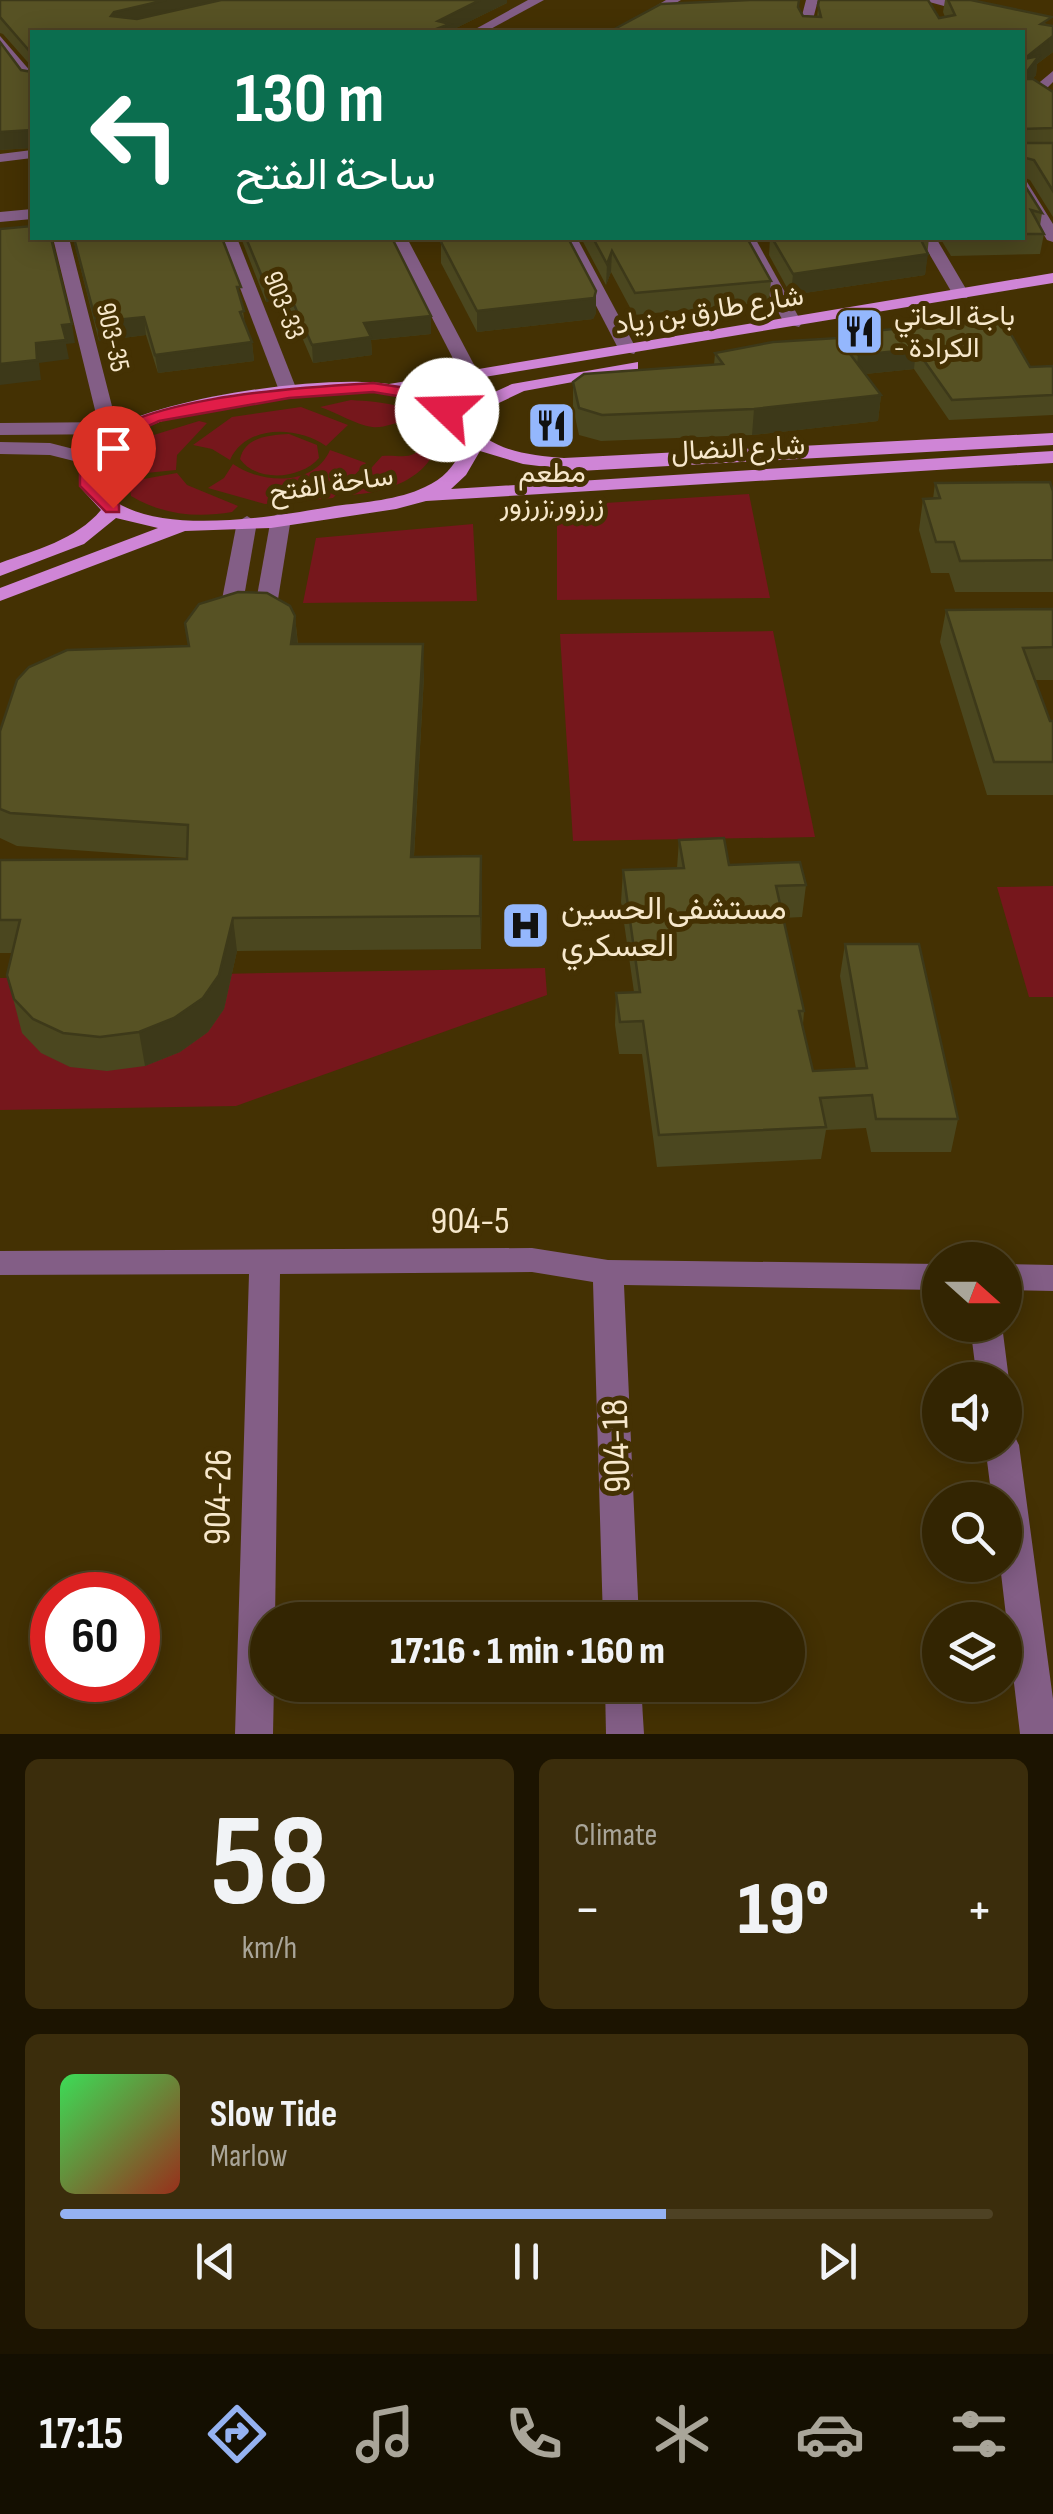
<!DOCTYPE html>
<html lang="en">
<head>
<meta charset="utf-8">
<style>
	body { margin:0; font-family:"Sofia Sans Condensed",Vazirmatn,sans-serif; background:#3b2d0c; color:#f1f3f6; height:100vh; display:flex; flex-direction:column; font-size:38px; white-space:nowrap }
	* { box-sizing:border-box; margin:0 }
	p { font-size:32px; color:#a9a599 }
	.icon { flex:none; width:55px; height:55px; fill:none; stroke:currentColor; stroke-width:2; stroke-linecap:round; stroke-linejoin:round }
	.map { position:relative; height:1734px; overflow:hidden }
	.side { display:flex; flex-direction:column; gap:25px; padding:25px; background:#1c1401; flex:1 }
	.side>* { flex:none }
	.guide { position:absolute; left:30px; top:30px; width:995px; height:210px; border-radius:0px; box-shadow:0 5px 25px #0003,0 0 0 2px #4e4224; background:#0b6e4f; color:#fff; overflow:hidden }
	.needle { width:65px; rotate:111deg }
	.tools { position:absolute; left:922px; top:1242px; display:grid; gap:20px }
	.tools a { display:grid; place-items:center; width:100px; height:100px; border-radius:50%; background:#332502; box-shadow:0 5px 25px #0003,0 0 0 2px #4e4224; font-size:50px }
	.speed { position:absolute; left:30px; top:1572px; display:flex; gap:20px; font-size:50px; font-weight:700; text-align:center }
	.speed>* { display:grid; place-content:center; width:130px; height:130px; border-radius:50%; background:#332502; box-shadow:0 5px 25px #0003,0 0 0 2px #4e4224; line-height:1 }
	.speed .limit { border:15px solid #d22; background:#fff; color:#111 }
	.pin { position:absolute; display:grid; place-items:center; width:85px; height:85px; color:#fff; margin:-102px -42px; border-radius:50% 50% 50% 0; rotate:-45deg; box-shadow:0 0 10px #0007 }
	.pin .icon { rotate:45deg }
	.me { position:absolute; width:110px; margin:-55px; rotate:291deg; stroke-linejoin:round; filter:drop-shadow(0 0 8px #0008) }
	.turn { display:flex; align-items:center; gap:35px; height:210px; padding:0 40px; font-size:45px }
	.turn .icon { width:130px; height:130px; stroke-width:2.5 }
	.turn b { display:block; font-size:70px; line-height:85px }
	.big { font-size:75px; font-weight:800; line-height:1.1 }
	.side .card { flex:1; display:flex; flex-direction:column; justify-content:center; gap:15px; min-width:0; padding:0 35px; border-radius:15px; background:#3b2d0c }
	.side .dial { align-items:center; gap:0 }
	.dial b { font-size:130px; line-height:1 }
	.song { display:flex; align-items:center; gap:30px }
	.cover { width:120px; height:120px; border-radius:15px; background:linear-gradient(135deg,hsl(130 70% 55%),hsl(10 70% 35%)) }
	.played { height:10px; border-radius:5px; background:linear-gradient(90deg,#95b2f1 65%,#4e4224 65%) }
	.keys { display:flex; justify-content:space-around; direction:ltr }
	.heat { display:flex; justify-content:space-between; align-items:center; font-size:55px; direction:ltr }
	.side .tiles { flex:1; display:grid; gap:25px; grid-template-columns:1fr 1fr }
	.card:last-child { grid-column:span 2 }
	.trip { position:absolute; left:250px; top:1602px; width:555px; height:100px; border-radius:50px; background:#332502; box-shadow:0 5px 25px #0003,0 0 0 2px #4e4224; font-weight:800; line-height:100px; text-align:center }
	.dock { display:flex; height:160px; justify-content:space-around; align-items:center; background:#140f01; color:#a9a599 }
	.dock .icon { width:70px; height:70px }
	.dock .current { color:#95b2f1 }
	.dock b { font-size:45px; color:#f1f3f6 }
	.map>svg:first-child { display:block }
	.green { fill:#76171c }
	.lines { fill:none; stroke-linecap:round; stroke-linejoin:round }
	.minor { fill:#835e86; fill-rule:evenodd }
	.major { fill:#cf85d6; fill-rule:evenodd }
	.wall { fill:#4b471f }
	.shaded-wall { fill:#3d3919 }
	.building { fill:#575224; stroke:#3d3919; stroke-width:2.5 }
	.route { fill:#e11d48; stroke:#92132f; stroke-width:2.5 }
	.labels { text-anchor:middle; stroke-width:10; stroke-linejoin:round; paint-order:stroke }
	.far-street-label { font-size:28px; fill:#f7e8cc; stroke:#443103 }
	.far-poi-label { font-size:28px; fill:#f7e8cc; stroke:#443103; text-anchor:start }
	.poi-label { font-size:32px; fill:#f7e8cc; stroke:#443103; text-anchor:start }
	.near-street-label { font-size:38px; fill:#f7e8cc; stroke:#443103 }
</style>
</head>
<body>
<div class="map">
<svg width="1053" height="1734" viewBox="0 0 1053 1734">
	<rect width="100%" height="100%" fill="#443103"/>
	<g class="green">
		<path d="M351,400C381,402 428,404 437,439C433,479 382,494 347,495L382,456C400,454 415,463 425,441C414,406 392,430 372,427C356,425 336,412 320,407Z"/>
		<path d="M301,407L348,425L326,446C298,426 246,424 230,460L212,449L193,445L232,417Z"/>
		<polygon points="199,421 207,423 177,455 176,470 136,474 124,468 121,462 144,438"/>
		<path d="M289,434L317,445L319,458C301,479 257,483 240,459C245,437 269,435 289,434Z"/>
		<path d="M330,450L366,463L333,498L265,504L208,488L224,478L233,464C261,484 314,487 330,450Z"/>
		<path d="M177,473L187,485L238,506L232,512C197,518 163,515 131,496L130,489L138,480Z"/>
		<polygon points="749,494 770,598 557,600 557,506"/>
		<polygon points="473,524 477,601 303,603 316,538"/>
		<polygon points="773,631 815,837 573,841 560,634"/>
		<polygon points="1053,886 1053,997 1029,997 997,887"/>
		<polygon points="545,968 547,995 236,1106 0,1110 0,978"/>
	</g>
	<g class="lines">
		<g class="minor">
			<polygon points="528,0 544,0 485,32 470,32"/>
			<polygon points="666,0 681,0 627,32 612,32"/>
			<polygon points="806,0 818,0 812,23 817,32 805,32 800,23"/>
			<polygon points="922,0 945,0 983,11 977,15"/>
			<polygon points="0,36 32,73 32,86 27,85 0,49"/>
			<polygon points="1053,71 1053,82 1043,92 1053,101 1053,112 1028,92"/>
			<polygon points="32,150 32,158 0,162 0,154"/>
			<polygon points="1022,181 1027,182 1053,224 1053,242 1047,240 1022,199"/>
			<polygon points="32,209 32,219 0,222 0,212"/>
			<polygon points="53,238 69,238 113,410 146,418 146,426 133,426 132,432 125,434 0,435 0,423 117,422 96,414"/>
			<polygon points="221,238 237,238 298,393 295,397 289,398 280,393"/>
			<polygon points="391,238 407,238 480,376 477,380 465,380 462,376"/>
			<polygon points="561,238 577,238 637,350 634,354 619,350"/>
			<polygon points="739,238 755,238 802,323 799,327 784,323"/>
			<polygon points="920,238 936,238 969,294 967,298 955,298"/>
			<polygon points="0,442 50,443 97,455 100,459 90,465 50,455 0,454"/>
			<polygon points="281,512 291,518 275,618 264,624 253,618 271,518"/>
			<polygon points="247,516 257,522 240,620 229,626 218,620 237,522"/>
			<polygon points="532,1248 608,1260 940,1264 940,1290 624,1285 639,1620 603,1620 593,1282 532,1272 280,1274 275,1620 268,1620 268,1685 274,1685 273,1734 235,1734 249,1274 0,1275 0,1251"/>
			<polygon points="1005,1264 1053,1265 1053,1291 1005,1290"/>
			<polygon points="970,1325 1002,1325 1009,1380 1005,1389 1005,1380 977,1380"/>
			<polygon points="1005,1432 1014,1435 1019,1445 1053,1699 1053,1734 1020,1734 1000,1565 1005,1565 1005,1500 992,1500 985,1445 1005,1445"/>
			<polygon points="605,1685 641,1685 644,1734 606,1734"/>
		</g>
		<path class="major" d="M1053,273V283L412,389L457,409L512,384L638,362V370L524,391L467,418C488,451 527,455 564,458L1053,433V445L579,471L523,464L480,451L466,475L451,489L1053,451V463L426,501L396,509L271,528L185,531L0,601V588L158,528L116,518L84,544L0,576V563C35,550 76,540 101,510L79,486V458C86,448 96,437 107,431C163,397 325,374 389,384ZM373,392C412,398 452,406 462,449C454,467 443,479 425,487C398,500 365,502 335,506C276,516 139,542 99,486L98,459C160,398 290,397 373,392Z"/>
	</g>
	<g class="wall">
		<polygon points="0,0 507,3 450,31 32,32 32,148 0,150 21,70 32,72 32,67 3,34 0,33"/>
		<polygon points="819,0 939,18 945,17 943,12 945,0 971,0 1053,26 1053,52 1037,64 1036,75 1032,79 1053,92 1053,217 1030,180 1023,177 1022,32 609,32 799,8 803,16 817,17"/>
		<polygon points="1022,181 1042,213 1040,226 1044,234 1040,254 951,256 940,238 1022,238"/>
		<polygon points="73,238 222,238 242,305 245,324 252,342 254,361 158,373 146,335 99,341"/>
		<polygon points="241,238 392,238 431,334 371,340 372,355 313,363 286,300 266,302"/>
		<polygon points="581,238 747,238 771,281 769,302 634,315 611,272 606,285"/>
		<polygon points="770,238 929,238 925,275 791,295 769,255"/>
		<polygon points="441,242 596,291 596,313 593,319 477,332 441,263"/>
		<polygon points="962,314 1030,367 1053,366 1053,415 949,420 914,369 865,374 881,395 878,421 752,435 601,441 579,435 573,408 573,382 714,365 715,353 842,343 843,334 901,328 902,324 961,321"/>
		<polygon points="935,483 1053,491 1053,592 955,592 949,573 931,573 919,530 923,499 933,499"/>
		<polygon points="1053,609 1053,680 1035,680 1050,721 1053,721 1053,795 987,795 940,642 946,610"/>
		<polygon points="295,616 298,644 424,676 414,857 482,890 481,949 237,951 224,1009 208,1032 180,1052 145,1066 107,1071 70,1067 41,1053 22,1033 7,975 12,953 0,953 0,860 187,858 17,846 0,838 0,731 188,646"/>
		<polygon points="679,840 729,865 806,885 802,917 783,918 804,1011 803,1025 813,1071 856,1069 840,976 845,944 958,1119 951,1152 871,1152 866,1128 826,1130 821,1159 657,1167 642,1054 619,1054 615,1025 616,993 634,992 621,902 623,870 677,868"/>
	</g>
	<g class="shaded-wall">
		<polygon points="166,0 235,0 116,28 111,16 114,12"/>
		<polygon points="480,0 507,0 507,3 450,31 450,32 428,32 438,21"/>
		<polygon points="1053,36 1053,52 1037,64 1036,75 1022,93 1024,59"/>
		<polygon points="32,130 32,148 0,150 0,132"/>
		<polygon points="612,251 611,272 606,285 607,264"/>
		<polygon points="928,254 925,275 791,295 793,274"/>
		<polygon points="284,282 286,300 266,302 265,284"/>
		<polygon points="596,291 596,313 593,319 477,332 477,311"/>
		<polygon points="431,316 431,334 371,340 372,355 313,363 312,345 364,323"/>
		<polygon points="144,317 146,335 99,341 96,322"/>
		<polygon points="72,324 75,343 66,344 69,359 39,363 41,380 0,385 0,364 36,343 62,325"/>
		<polygon points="252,342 254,361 158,373 155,355"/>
		<polygon points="916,349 914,369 856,375 858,355"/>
		<polygon points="881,395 878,421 752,435 754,409"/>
		<polygon points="295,616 298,648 291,644"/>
		<polygon points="423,644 424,676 412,890 411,857"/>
		<polygon points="481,856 482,890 481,949 480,916"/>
		<polygon points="233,918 237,951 224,1009 208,1032 180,1052 145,1066 139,1032"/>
	</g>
	<g class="building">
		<polygon points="0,0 166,0 114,12 111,16 137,19 221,0 480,0 438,21 450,24 428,32 32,32 32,130 0,132 0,42 21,70 32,72 32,54 0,17"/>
		<polygon points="750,0 799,0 798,7 803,16 821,17 818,5 819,0 928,0 939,18 955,15 948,0 971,0 1052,17 1041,24 1053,26 1053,36 1024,59 1039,56 1022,78 1022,32 609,32 661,4"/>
		<polygon points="1022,79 1033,79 1053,92 1053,128 1022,129"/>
		<polygon points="1022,140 1025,143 1053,143 1053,191 1034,160 1026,158 1022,160"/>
		<polygon points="1022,181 1042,213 1031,210 1044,234 1022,234"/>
		<polygon points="32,226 32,238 51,238 72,324 62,325 66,340 36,343 37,360 0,364 0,229"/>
		<polygon points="74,238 222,238 241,287 237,287 244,311 240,312 252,342 155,355 144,317 96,322"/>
		<polygon points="246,238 392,238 431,316 364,323 371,337 312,345 284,282 265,284"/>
		<polygon points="447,238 568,238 596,291 594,298 477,311 441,242"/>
		<polygon points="593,238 747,238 771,281 635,293 612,251 607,264"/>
		<polygon points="772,238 920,238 928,254 793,274"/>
		<polygon points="998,312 1030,367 1053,366 1053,395 952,400 916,349 858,355 843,334 904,328 902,324 966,320 962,314"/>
		<polygon points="838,338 881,395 754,409 602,415 579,408 573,382 584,374 723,364 715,353 773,342"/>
		<polygon points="1050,482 1053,491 1053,560 960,561 954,542 936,542 923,499 940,498 935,483"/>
		<polygon points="238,592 267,593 290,606 295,616 291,644 423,644 411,857 481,856 480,916 233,918 219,975 203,998 174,1018 139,1032 100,1037 63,1033 33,1019 14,999 7,975 20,920 0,920 0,860 187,859 188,825 10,813 0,809 0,731 17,680 29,667 67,650 189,646 185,623 199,604"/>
		<polygon points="1053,609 1053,647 1023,648 1050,721 1053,721 1053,762 994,762 946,610"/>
		<polygon points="724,838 729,865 800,862 806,885 776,886 804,1011 799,1011 813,1071 867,1068 845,944 919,944 958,1119 876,1119 872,1095 820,1098 826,1127 659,1135 643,1021 620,1022 616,993 640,992 623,870 684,868 679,840"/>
	</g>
	<path class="route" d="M373,383L413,389L455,410L447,415L403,397L373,392L289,398L159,421L116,441L99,460L98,484L119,505V512H106L80,486C80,476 79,463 84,455C121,396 306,387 373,383Z"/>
	<defs>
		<symbol id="restaurant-square" viewBox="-11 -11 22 22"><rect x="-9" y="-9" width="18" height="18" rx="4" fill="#94b7fd" stroke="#443103"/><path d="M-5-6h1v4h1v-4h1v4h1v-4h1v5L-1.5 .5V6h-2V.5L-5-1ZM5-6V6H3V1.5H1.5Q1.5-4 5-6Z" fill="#111"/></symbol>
		<symbol id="hospital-square" viewBox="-11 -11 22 22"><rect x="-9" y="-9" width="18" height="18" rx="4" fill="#94b7fd" stroke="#443103"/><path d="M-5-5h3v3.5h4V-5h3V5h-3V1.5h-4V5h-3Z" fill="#111"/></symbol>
	</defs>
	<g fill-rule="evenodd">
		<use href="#restaurant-square" x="832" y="304" width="55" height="55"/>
		<use href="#restaurant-square" x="524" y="398" width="55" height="55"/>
		<use href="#hospital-square" x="498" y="898" width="55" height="55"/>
	</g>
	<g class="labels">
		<g class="far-street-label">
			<text transform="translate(285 305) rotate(69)" y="10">903-33</text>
			<text transform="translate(709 309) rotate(-9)" y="10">شارع طارق بن زياد</text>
			<text transform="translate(114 337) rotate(77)" y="10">903-35</text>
			<text transform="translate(738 447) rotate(-3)" y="10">شارع النضال</text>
			<text transform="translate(331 483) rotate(-8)" y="10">ساحة الفتح</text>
		</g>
		<g class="far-poi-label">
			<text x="894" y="325">باجة الحاتي<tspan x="894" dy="32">- الكرادة</tspan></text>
			<text x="552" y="482" text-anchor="middle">مطعم<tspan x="552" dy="32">زرزور;زرزور</tspan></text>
		</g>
		<g class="poi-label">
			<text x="561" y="919">مستشفى الحسين<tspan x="561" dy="37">العسكري</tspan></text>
		</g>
		<g class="near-street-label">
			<text x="470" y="1233">904-5</text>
			<text transform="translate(615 1446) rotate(-92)" y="13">904-18</text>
			<text transform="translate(217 1497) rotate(-89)" y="13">904-26</text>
		</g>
	</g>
</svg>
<div class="tools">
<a><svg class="needle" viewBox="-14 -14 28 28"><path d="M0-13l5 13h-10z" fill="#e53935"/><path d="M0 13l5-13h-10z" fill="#a9a599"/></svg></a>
<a><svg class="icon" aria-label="sound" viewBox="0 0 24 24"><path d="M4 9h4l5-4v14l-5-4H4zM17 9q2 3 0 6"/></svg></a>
<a><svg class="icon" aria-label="search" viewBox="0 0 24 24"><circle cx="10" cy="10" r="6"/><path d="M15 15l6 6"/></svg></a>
<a><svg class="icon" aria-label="layers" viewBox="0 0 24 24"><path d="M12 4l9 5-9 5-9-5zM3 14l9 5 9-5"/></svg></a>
</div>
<div class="speed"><div class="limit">60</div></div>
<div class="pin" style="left:113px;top:508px;background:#d93025"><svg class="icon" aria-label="arrive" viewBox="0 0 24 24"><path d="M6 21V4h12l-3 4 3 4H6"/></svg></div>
<svg class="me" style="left:447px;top:410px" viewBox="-20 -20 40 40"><circle r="19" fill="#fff"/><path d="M0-13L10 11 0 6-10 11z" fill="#e11d48"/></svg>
<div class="trip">17:16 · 1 min · 160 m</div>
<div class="guide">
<div class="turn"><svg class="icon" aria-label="left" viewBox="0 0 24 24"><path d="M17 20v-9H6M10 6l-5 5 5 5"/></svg><div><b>130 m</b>ساحة الفتح</div></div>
</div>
</div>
<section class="side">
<div class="tiles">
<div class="card dial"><b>58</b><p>km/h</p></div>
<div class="card"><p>Climate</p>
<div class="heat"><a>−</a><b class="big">19°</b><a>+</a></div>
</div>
<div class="card">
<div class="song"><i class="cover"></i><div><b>Slow Tide</b><p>Marlow</p></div></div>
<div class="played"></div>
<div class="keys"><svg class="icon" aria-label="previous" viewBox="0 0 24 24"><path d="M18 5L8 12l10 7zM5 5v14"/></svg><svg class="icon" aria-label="pause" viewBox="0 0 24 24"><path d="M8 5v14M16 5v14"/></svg><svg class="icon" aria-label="next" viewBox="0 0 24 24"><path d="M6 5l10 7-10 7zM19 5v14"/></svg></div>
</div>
</div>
</section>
<nav class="dock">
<b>17:15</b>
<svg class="icon current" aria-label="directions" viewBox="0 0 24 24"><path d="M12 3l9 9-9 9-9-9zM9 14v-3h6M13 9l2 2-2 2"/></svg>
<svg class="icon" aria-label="music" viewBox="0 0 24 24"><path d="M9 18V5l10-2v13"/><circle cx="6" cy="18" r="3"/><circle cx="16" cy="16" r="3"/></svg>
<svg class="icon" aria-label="phone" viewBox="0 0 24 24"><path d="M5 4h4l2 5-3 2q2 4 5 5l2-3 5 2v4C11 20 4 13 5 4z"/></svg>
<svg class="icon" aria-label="climate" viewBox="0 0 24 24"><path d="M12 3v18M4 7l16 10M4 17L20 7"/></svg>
<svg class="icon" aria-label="car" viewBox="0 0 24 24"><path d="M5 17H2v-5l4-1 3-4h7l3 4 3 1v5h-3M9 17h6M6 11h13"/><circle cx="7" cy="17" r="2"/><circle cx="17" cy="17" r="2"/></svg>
<svg class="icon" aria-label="filters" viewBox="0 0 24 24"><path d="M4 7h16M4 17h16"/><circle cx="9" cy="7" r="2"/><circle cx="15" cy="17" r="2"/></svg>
</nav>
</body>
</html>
